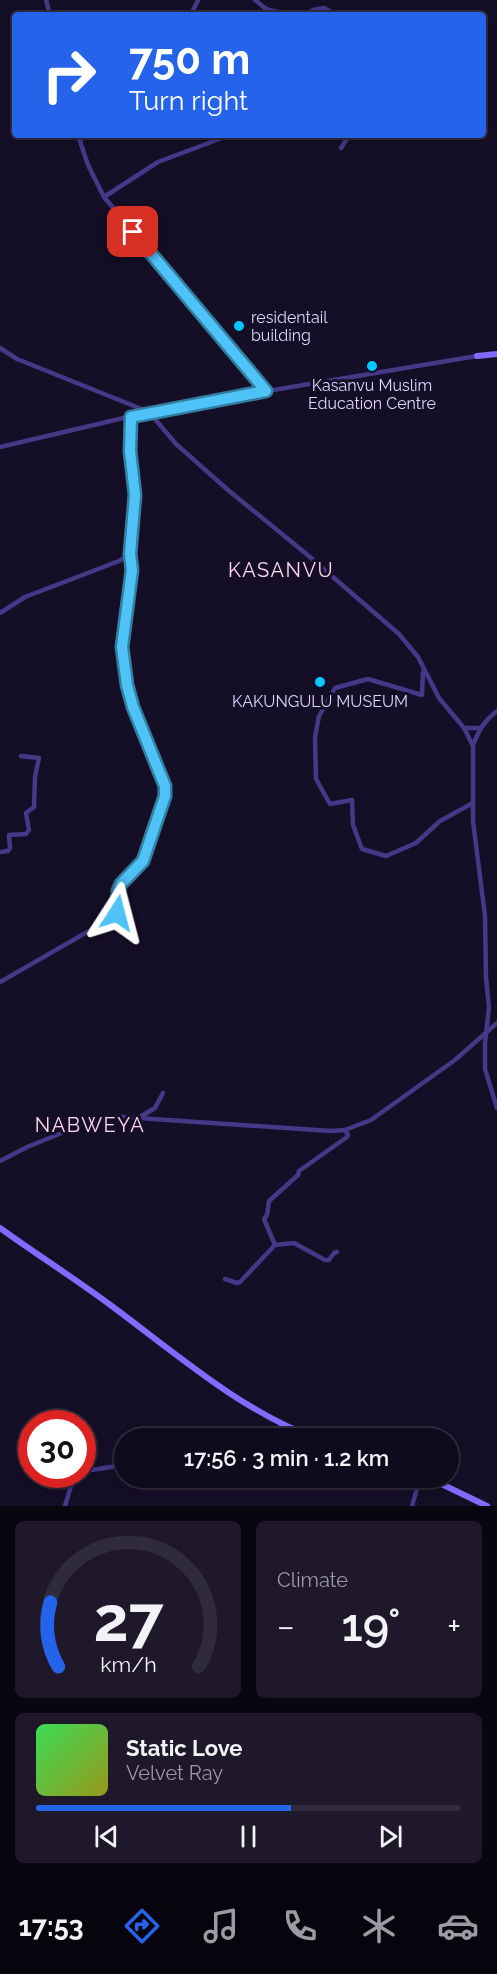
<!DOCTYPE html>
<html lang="en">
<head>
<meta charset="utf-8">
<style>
	body { margin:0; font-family:Raleway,sans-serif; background:#1e182a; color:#f1f3f6; height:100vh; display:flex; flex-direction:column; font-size:22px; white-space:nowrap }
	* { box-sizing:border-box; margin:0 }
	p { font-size:20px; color:#9c9aa4 }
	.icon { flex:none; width:33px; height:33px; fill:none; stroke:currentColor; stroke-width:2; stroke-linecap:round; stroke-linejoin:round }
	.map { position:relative; height:1506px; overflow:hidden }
	.drawer { display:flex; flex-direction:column; gap:15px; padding:15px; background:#090610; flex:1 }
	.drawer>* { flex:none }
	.banner { position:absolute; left:12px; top:12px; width:474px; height:126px; border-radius:6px; box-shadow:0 3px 9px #0003,0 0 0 2px #302b3b; background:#2563eb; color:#fff; overflow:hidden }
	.speed { position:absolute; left:18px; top:1410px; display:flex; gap:12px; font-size:30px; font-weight:700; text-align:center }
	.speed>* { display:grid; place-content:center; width:78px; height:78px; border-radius:50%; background:#100a1d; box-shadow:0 3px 9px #0003,0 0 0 2px #302b3b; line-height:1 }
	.speed .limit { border:9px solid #d22; background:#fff; color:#111 }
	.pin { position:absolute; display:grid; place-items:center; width:51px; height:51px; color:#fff; margin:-26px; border-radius:12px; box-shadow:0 3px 9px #0006 }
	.me { position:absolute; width:66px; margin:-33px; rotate:9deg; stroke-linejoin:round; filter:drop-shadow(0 0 4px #0008) }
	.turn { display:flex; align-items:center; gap:21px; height:126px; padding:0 18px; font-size:27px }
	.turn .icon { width:78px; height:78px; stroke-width:2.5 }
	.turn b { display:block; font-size:42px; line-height:51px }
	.big { font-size:45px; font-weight:600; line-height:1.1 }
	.drawer .card { flex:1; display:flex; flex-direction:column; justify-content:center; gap:9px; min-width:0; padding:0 21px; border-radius:9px; background:#1e182a }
	.drawer .dial { align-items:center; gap:0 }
	.dial svg { height:156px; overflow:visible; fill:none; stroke:#302b3b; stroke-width:7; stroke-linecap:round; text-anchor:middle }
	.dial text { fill:#f1f3f6; stroke:none }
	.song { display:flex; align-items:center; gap:18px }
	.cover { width:72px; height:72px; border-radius:9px; background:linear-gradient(135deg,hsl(130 70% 55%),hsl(60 70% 35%)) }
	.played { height:6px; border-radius:3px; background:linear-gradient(90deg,#2563eb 60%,#302b3b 60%) }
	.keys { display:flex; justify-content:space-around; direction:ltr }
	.heat { display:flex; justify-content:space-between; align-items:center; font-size:33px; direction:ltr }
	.drawer .tiles { flex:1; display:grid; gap:15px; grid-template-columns:1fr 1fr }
	.card:last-child { grid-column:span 2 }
	.trip { position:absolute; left:114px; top:1428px; width:345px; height:60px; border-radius:30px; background:#100a1d; box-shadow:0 3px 9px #0003,0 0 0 2px #302b3b; font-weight:600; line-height:60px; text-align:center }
	.tabs { display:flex; height:96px; justify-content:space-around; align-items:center; background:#06040c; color:#9c9aa4 }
	.tabs .icon { width:42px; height:42px }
	.tabs .current { color:#2563eb }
	.tabs b { font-size:27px; color:#f1f3f6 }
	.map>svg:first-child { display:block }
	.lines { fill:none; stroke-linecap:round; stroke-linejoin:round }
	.street { stroke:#443887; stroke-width:4.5 }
	.secondary { stroke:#806bff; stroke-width:6 }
	.route-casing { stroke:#337fa1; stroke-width:15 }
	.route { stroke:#4fc3f7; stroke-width:10 }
	.poi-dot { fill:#00c7ff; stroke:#150e27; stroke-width:2 }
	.labels { text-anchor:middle; stroke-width:6; stroke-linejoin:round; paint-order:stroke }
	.poi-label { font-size:16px; fill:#ded4ff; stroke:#150e27 }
	.quarter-label { font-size:20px; letter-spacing:1.5px; fill:#ffd6eb; stroke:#150e27 }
</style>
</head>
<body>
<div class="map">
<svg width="497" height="1506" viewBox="0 0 497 1506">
	<rect width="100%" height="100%" fill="#150e27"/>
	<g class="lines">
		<g class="street">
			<polyline points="46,0 50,15"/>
			<polyline points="255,0 266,9 277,12 307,14 313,10 324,8 336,15"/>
			<polyline points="191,15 198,0"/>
			<polyline points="78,135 88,165 104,197 266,391"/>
			<polyline points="79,140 91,135"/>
			<polyline points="341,148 349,135"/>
			<polyline points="104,197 158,162 230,135"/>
			<polyline points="0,348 17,359 149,412 176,444 228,490 304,552 399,634 418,657 439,698 464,728 473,746 473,821 485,916 486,977 489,1008 485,1043 485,1069 497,1108"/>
			<polyline points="0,447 149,412 213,400 477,356"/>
			<polyline points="0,613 25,597 119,561 130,554"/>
			<polyline points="423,672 422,695 368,679 335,688 319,716 315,737 316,779 330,804 352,800 353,825 362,849 386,856 416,843 440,821 473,803"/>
			<polyline points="464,728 480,728"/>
			<path d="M473,745C479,730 484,721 497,711"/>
			<polyline points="0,852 8,851 10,848 9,835 26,834 29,830 26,813 34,807 35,777 39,758 21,756"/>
			<polyline points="0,982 115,916 121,884 143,861 164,796 165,786 132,702 127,685 122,647 132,570 130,554 135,495 130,451 131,416"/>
			<polyline points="138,1118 155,1108 163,1093"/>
			<polyline points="0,1161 27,1147 94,1120 109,1116 331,1131 345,1130 371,1120 455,1060 497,1023"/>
			<polyline points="337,1252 334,1253 329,1260 325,1260 294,1243 275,1245 264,1219 267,1215 269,1201 298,1175 299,1171 347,1137 348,1135 345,1130"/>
			<polyline points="225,1279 237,1283 240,1282 275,1245"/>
			<polyline points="270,1438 281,1425"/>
			<polyline points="82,1474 91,1470 124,1465"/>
			<polyline points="65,1506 73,1479 82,1474"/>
			<polyline points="412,1506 420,1478"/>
		</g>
		<g class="secondary">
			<polyline points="477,356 497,354"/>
			<path d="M0,1228C36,1254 74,1278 109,1304C173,1351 242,1412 316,1438"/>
			<polyline points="429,1478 487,1506"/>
		</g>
	</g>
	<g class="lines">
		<defs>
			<polyline id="route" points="117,913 118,891 121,884 143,861 165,796 165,786 133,707 127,685 122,647 132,570 130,554 135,495 130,451 131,417 266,391 133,232"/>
		</defs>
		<use href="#route" class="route-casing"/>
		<use href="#route" class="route"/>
	</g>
	<g class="poi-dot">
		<circle cx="239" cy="326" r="6"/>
		<circle cx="372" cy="366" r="6"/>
		<circle cx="320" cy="682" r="6"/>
	</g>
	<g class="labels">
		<g class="poi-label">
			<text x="251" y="323" text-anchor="start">residentail<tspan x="251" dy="18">building</tspan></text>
			<text x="372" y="391">Kasanvu Muslim<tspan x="372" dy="18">Education Centre</tspan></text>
			<text x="320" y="707">KAKUNGULU MUSEUM</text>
		</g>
		<g class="quarter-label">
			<text x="281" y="577">KASANVU</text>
			<text x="90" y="1132">NABWEYA</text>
		</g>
	</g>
</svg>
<div class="speed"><div class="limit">30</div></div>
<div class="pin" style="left:133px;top:232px;background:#d93025"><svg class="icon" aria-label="arrive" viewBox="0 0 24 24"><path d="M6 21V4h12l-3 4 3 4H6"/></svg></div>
<svg class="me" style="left:117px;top:913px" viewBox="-20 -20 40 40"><path d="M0-17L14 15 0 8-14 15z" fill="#4fc3f7" stroke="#fff" stroke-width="4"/></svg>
<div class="trip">17:56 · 3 min · 1.2 km</div>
<div class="banner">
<div class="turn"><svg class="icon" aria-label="right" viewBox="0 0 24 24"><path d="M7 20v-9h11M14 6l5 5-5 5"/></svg><div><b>750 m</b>Turn right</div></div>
</div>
</div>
<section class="drawer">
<div class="tiles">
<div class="card dial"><svg viewBox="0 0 100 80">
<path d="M14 69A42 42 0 1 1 86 69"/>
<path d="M14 69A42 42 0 0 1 10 36" stroke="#2563eb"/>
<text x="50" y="56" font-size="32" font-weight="700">27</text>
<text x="50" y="72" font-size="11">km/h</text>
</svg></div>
<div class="card"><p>Climate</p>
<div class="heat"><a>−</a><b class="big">19°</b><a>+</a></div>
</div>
<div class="card">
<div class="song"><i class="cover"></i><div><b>Static Love</b><p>Velvet Ray</p></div></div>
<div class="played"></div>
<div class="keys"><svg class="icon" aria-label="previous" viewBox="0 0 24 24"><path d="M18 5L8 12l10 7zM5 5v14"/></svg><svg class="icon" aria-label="pause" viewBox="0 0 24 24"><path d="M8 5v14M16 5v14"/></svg><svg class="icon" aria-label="next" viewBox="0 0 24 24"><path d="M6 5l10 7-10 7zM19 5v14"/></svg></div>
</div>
</div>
</section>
<nav class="tabs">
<b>17:53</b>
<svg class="icon current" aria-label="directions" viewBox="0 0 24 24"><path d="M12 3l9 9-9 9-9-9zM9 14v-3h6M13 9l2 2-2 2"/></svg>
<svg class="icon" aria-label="music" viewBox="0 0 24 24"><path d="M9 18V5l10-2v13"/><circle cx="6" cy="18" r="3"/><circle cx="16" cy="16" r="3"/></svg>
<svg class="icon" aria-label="phone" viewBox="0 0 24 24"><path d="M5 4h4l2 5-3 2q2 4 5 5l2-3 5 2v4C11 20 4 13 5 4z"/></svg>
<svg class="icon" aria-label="climate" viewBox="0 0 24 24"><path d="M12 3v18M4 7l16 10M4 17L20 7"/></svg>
<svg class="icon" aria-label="car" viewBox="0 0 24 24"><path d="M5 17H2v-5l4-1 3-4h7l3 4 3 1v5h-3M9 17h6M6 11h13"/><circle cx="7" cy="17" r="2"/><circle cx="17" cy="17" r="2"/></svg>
</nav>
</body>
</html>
